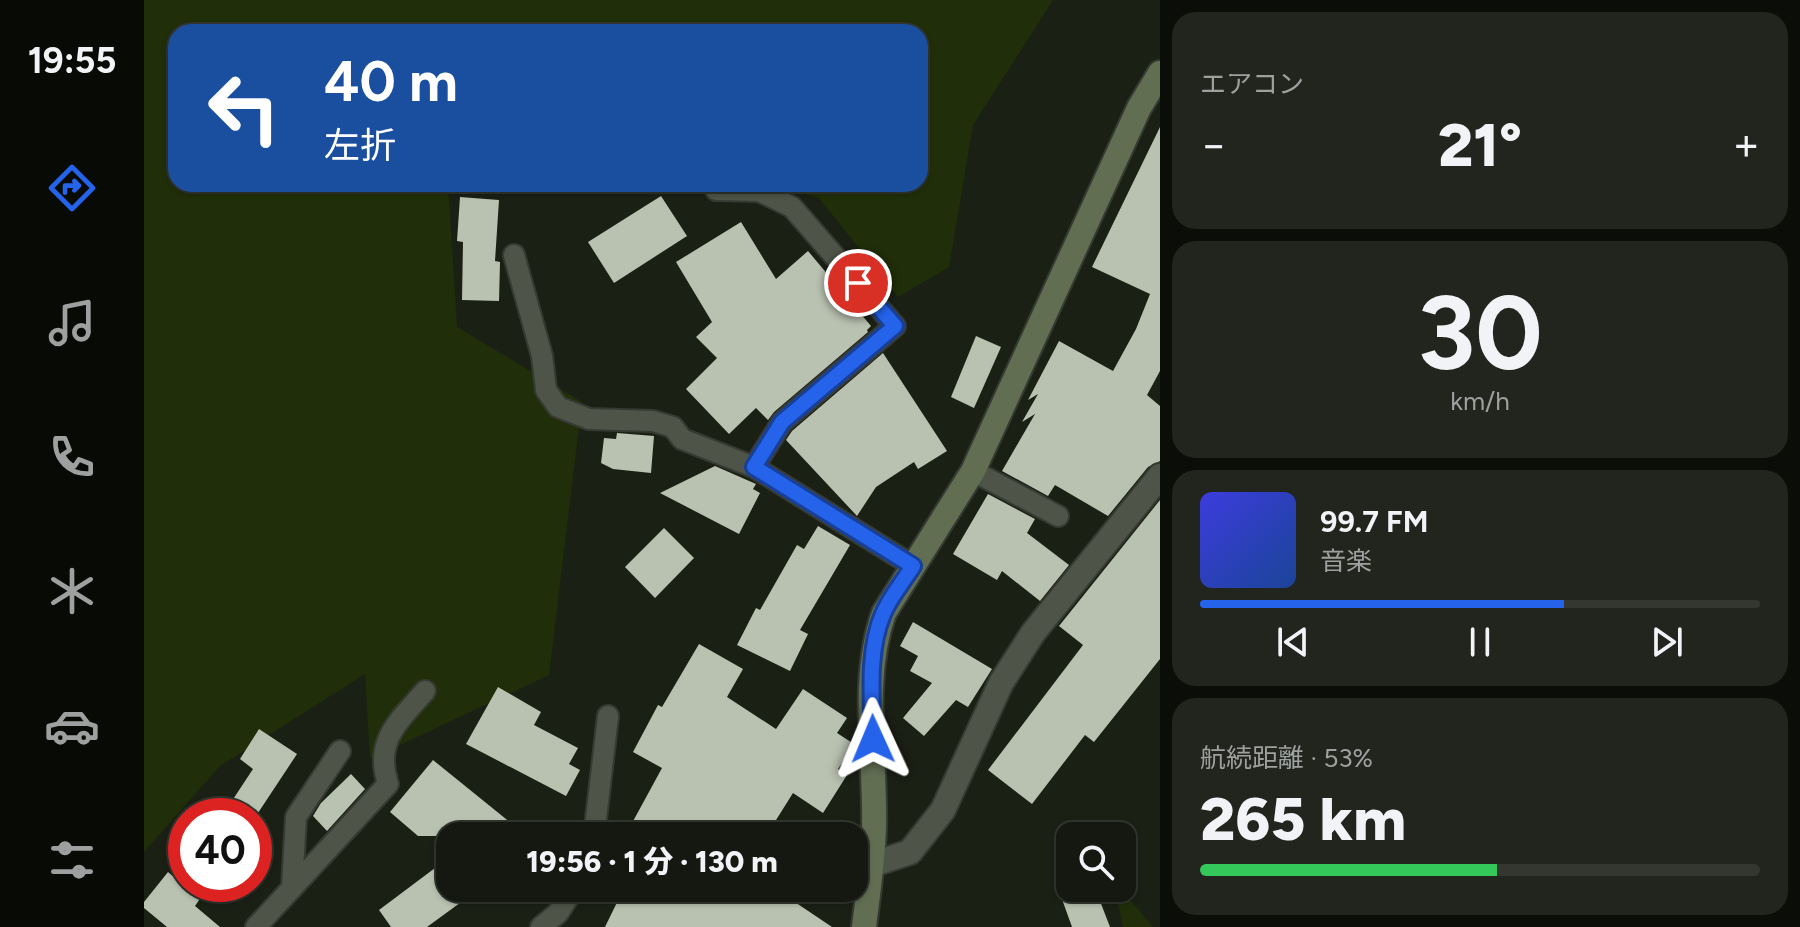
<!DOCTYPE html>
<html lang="ja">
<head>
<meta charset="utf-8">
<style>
	body { margin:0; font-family:Figtree,"Noto Sans JP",sans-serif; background:#21251e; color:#f1f3f6; height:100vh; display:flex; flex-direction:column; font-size:30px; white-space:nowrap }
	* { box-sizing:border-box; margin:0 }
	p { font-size:26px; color:#9da09f }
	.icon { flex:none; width:44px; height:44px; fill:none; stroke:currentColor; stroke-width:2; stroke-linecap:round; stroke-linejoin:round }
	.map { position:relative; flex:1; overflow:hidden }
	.details { display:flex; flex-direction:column; gap:12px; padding:12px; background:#0b0d09; width:640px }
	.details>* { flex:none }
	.top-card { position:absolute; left:24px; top:24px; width:760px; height:168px; border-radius:24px; box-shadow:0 2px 6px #0004,0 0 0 2px #333730; background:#1a4fa0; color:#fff; overflow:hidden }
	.buttons { position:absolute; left:912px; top:822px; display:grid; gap:16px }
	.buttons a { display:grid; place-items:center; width:80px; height:80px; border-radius:16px; background:#141810; box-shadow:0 2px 6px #0004,0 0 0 2px #333730; font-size:40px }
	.speed { position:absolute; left:24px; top:798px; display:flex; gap:16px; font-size:40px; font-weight:700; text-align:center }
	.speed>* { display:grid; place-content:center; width:104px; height:104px; border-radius:50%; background:#141810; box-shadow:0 2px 6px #0004,0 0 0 2px #333730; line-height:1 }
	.speed .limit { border:12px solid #d22; background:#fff; color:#111 }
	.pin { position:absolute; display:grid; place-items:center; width:68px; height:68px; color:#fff; margin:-34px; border:4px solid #fff; border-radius:50%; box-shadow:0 2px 8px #0007 }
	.me { position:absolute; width:88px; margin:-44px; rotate:359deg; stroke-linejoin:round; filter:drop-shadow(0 0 6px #0008) }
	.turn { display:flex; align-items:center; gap:28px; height:168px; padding:0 24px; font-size:36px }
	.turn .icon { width:104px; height:104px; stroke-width:2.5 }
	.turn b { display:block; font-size:56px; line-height:68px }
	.big { font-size:60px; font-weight:800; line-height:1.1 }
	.details .tile { flex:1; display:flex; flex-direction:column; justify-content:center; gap:12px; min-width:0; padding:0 28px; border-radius:24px; background:#21251e }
	.details .dial { align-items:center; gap:0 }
	.dial b { font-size:104px; line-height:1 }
	.song { display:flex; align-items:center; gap:24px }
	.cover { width:96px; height:96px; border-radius:12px; background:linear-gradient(135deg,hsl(240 70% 55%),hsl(220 70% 35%)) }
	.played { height:8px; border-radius:4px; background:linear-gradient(90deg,#2563eb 65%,#333730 65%) }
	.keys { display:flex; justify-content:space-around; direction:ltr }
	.heat { display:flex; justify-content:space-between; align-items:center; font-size:44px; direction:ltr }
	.charge { height:12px; border-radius:6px; background:linear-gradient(90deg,#34c759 53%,#333730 0) }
	.trip { position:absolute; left:292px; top:822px; width:432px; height:80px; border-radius:24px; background:#141810; box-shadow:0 2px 6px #0004,0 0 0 2px #333730; font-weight:800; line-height:80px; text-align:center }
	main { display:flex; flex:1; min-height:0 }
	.menu { display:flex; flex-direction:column; width:144px; justify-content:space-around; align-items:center; background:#080a06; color:#9da09f }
	.menu .icon { width:56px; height:56px }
	.menu .selected { color:#2563eb }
	.menu b { font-size:36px; color:#f1f3f6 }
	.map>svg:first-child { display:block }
	.green { fill:#202e09 }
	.building { fill:#b9c1b1 }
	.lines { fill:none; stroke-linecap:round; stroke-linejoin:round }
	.lane-casing { stroke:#363a32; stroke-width:24 }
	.street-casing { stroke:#363a32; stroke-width:28 }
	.secondary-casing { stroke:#363a32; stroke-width:28 }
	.lane { stroke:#4e5447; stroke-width:20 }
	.street { stroke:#4e5447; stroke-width:24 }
	.secondary { stroke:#616e52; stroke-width:24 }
	.route-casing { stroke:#184099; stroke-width:20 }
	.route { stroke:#2563eb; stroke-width:14 }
</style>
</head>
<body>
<main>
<nav class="menu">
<b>19:55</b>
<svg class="icon selected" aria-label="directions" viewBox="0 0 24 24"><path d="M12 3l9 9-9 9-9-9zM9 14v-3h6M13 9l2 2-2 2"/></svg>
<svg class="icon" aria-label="music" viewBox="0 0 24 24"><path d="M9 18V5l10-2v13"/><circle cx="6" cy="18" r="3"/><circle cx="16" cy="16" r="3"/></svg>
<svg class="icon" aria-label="phone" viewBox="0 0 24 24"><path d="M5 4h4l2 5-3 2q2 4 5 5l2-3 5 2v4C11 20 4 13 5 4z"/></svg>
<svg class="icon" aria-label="climate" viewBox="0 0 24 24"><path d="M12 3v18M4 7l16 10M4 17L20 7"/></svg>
<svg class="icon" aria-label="car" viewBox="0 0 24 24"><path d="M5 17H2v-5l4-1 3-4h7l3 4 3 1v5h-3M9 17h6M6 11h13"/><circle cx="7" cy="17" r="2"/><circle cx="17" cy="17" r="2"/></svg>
<svg class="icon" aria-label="filters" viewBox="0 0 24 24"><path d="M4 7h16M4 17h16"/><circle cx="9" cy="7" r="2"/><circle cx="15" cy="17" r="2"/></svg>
</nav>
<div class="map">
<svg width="1016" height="927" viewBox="0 0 1016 927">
	<rect width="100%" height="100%" fill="#1b2015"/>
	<g class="green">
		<polygon points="0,0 909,0 829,125 805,267 754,297 675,198 632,184 776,184 776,32 32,32 32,184 304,184 313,327 438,402 405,675 226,759 221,674 76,766 0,852"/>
		<polygon points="971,888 976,888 1009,927 979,927"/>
	</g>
	<g class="building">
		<polygon points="1016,127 1016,371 1003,395 1016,406 1016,461 1004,467 964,516 911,485 904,496 858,471 891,414 878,422 894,394 884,400 915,341 969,371 992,329 1006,294 948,267"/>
		<polygon points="517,196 543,236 470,283 444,242"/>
		<polygon points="316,197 355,200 351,261 356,262 355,301 318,300 319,242 313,241"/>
		<polygon points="597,222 632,279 664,251 727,326 723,330 724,332 630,412 624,420 612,408 585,434 542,389 573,358 552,337 568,322 532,262"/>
		<polygon points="832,336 857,347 830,408 807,397"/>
		<polygon points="739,353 803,451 774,469 770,462 732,487 713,516 642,440 648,431"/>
		<polygon points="473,433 510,436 507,473 469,469 457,463 460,438 472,439"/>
		<polygon points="571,466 612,484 609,489 616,493 595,534 516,493"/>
		<polygon points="844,494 891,519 883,533 925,565 896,601 858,571 853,580 809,554"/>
		<polygon points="1016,500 1016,659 950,742 941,735 888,804 844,770 939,645 915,626"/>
		<polygon points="674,526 706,545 656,630 664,634 646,671 593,645 612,608 616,610 653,545 660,549"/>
		<polygon points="520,528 550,558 511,598 481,567"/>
		<polygon points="769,622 848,669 824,707 812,700 780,736 759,718 788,683 766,671 774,656 756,646"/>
		<polygon points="555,644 599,669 583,697 632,729 659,689 703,718 693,733 710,744 694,769 703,775 679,813 649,793 622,836 481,836 518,768 489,752 514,705 518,707"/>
		<polygon points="354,687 397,712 390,725 434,748 425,764 436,770 422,796 322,744"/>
		<polygon points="115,729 153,754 112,816 78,816 109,769 96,759"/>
		<polygon points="289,760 383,836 274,836 246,812"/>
		<polygon points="207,774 221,789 183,831 169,816 177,803"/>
		<polygon points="295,865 306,880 306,888 312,888 320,900 283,927 247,927 235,910"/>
		<polygon points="24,872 38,884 66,884 51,906 76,927 23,927 0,908 0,902"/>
		<polygon points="480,888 630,888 688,927 461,927"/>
		<polygon points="914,888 951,888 966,927 928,927"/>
	</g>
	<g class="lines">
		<defs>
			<g id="lane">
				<polyline points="572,190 615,191 648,207 751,326 638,422 610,467"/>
				<polyline points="370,255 398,356 402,390 414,407 445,419 509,421 529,427 538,439 610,467 769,566"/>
				<polyline points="829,471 914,516"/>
				<polyline points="450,836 464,716"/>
				<path d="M148,888L244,784C230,741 254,722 281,691"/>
				<polyline points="112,927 148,888 152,817 196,751"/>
				<polyline points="397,927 414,913 430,888"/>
			</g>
			<polyline id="street" points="727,865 766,852 799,810 857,683 889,633 1016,476"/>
			<path id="secondary" d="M720,927C724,894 729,861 730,828C732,758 716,680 740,613L829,471L995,108L1016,73"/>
		</defs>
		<use href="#lane" class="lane-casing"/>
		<use href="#street" class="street-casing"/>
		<use href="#secondary" class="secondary-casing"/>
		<use href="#lane" class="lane"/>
		<use href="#street" class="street"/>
		<use href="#secondary" class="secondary"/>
	</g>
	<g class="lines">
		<defs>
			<path id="route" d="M714,283L751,326L638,422L610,467L769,566C759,582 746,597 739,614C723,651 728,699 729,739"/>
		</defs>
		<use href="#route" class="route-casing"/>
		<use href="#route" class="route"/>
	</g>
</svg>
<div class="buttons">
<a><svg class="icon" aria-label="search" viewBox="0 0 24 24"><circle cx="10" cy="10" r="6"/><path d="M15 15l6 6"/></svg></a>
</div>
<div class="speed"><div class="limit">40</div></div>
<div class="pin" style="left:714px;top:283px;background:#d93025"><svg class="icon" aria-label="arrive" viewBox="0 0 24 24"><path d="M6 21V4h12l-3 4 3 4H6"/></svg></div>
<svg class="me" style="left:729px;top:739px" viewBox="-20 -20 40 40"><path d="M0-17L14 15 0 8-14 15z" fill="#2563eb" stroke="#fff" stroke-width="4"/></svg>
<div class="trip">19:56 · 1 分 · 130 m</div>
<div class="top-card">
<div class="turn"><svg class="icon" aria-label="left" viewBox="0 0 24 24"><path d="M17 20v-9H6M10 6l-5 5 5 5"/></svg><div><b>40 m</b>左折</div></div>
</div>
</div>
<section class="details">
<div class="tile"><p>エアコン</p>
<div class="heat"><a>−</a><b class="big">21°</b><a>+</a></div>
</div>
<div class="tile dial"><b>30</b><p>km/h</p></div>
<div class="tile">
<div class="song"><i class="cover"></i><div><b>99.7 FM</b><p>音楽</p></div></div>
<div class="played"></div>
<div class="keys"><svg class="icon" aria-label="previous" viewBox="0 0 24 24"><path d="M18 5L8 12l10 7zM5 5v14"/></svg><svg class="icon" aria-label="pause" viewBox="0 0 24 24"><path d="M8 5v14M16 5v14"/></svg><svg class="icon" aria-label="next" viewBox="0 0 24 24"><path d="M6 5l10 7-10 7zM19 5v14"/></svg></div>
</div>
<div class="tile"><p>航続距離 · 53%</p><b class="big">265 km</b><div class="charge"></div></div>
</section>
</main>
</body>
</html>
